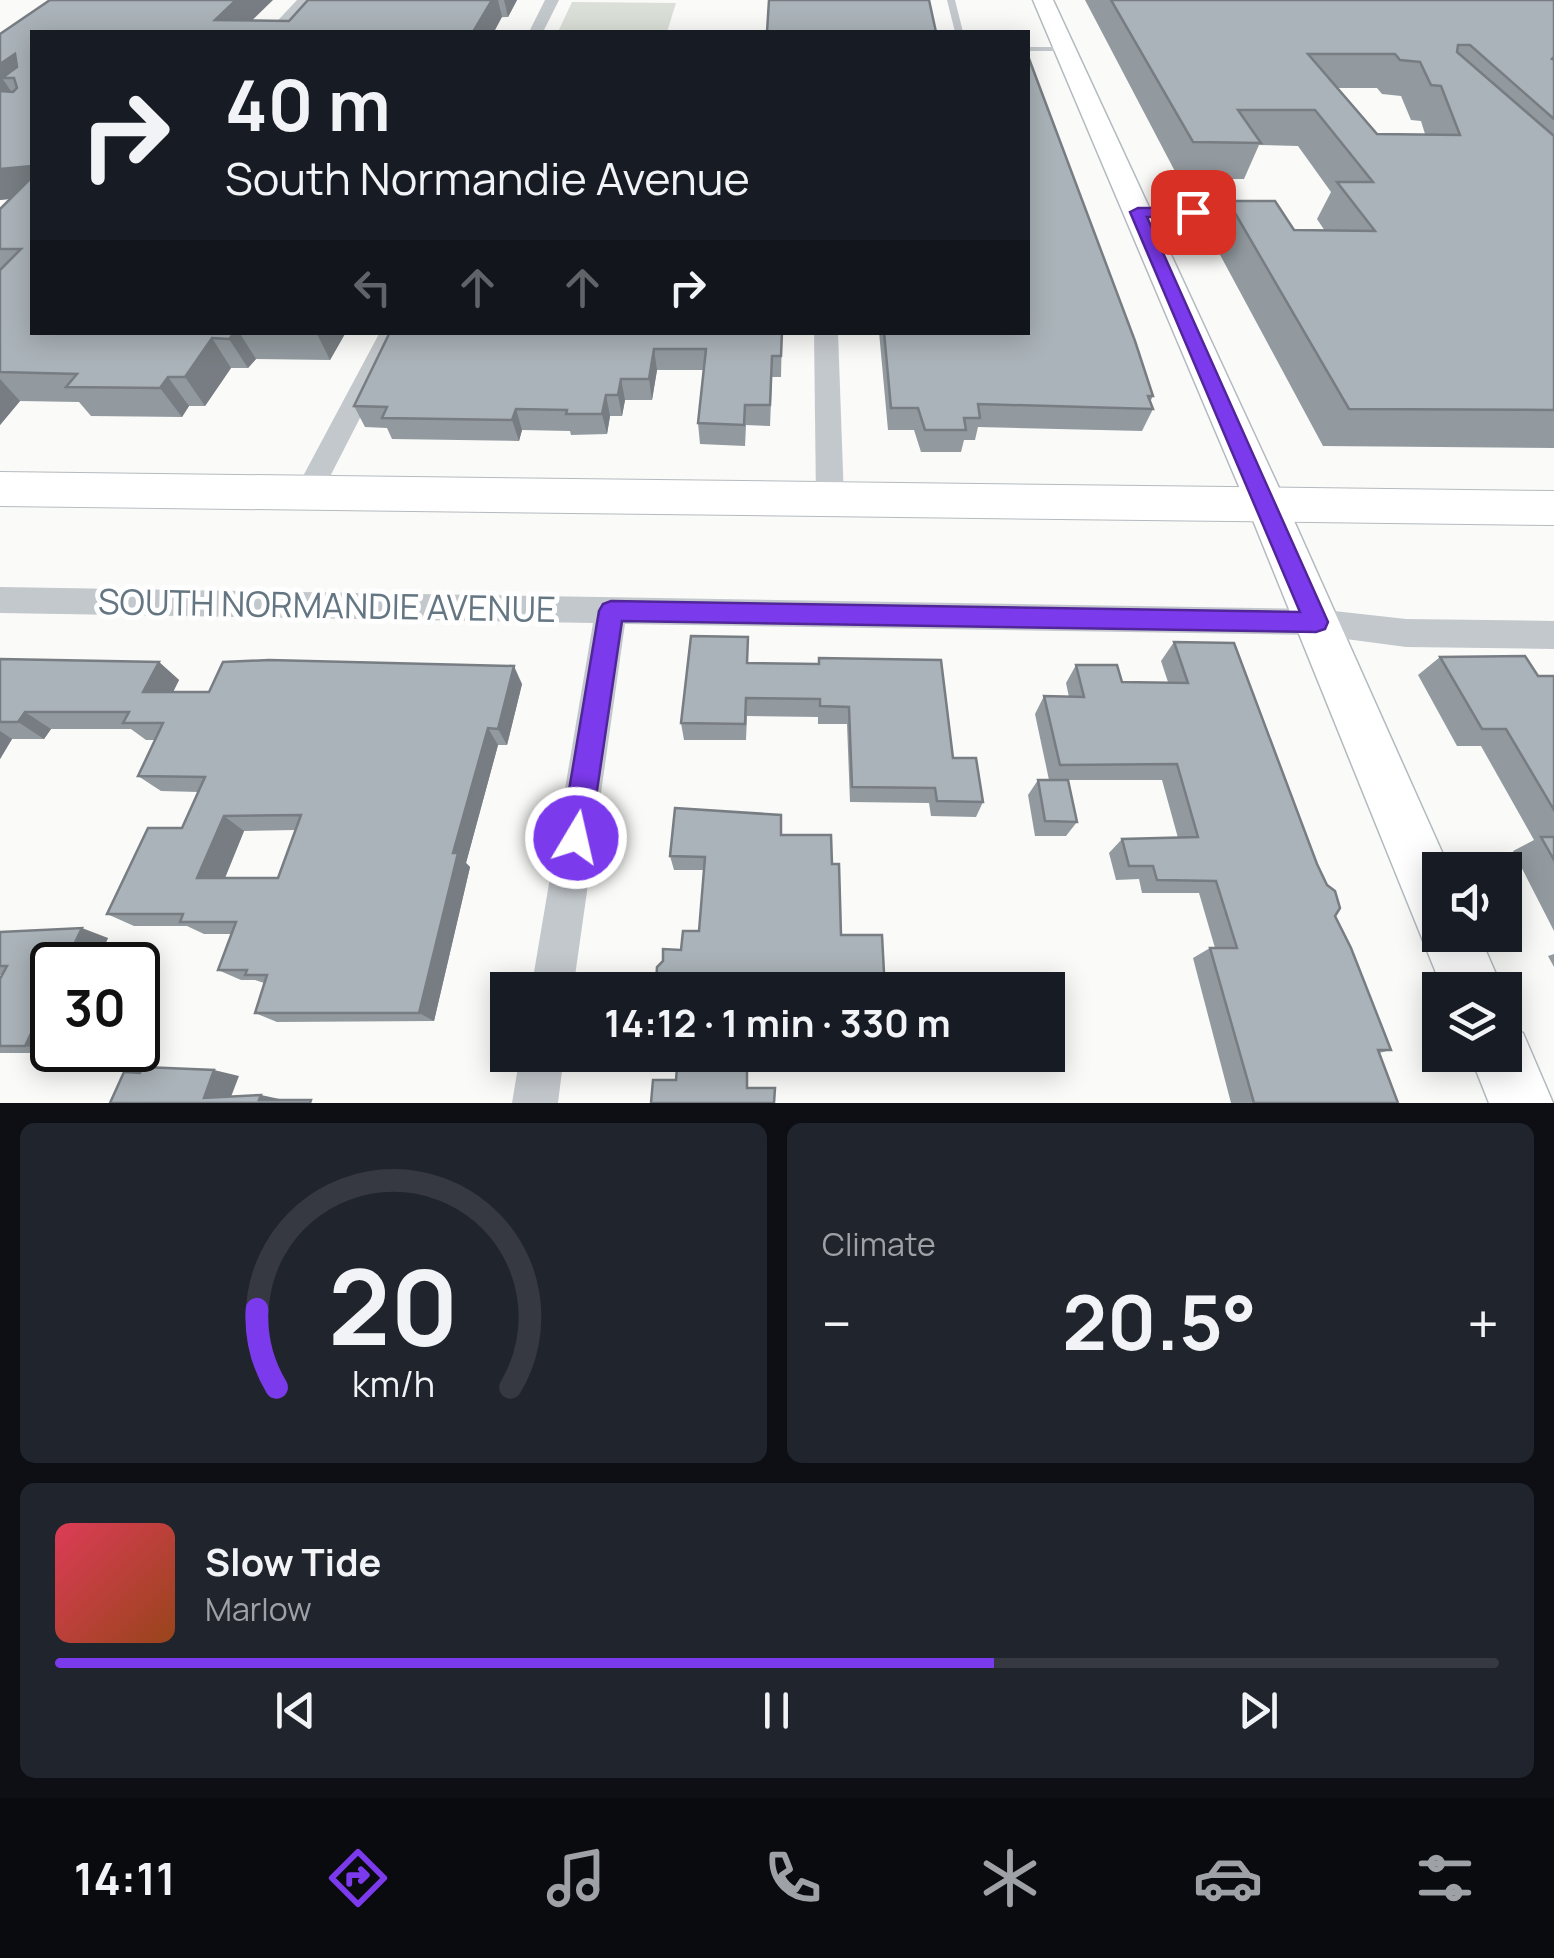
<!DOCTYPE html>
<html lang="en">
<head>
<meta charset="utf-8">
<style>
	body { margin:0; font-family:Manrope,sans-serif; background:#20242c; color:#f1f3f6; height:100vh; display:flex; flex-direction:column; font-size:38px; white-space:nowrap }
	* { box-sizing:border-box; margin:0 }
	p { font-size:32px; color:#9ea1a6 }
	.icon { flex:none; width:55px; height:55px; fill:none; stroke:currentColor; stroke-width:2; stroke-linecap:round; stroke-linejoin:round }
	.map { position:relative; height:1103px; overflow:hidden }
	.sheet { display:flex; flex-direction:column; gap:20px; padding:20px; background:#0d0f14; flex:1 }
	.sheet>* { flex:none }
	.top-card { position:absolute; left:30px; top:30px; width:1000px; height:305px; border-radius:0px; box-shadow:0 5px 25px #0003; background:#171b24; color:#f1f3f6; overflow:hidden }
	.buttons { position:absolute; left:1422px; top:852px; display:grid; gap:20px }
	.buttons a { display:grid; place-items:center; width:100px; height:100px; border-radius:0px; background:#171b24; box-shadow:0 5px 25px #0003; font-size:50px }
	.speed { position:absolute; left:30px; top:942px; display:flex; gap:20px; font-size:50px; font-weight:700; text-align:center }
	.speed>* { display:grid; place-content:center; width:130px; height:130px; border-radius:50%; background:#171b24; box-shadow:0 5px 25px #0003; line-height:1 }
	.speed .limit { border:5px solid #111; border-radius:15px; background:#fff; color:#111 }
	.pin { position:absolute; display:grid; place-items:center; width:85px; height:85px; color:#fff; margin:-42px; border-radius:20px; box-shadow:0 5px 15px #0006 }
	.me { position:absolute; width:110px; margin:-55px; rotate:9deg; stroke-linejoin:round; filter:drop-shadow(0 0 8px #0008) }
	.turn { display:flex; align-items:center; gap:35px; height:210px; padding:0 30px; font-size:45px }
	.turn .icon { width:130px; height:130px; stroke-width:2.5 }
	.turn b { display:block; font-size:70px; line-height:85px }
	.lanes { display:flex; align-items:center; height:95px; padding:0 30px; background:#0003; justify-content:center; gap:50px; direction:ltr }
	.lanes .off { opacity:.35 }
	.big { font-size:75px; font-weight:700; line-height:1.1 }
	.sheet .tile { flex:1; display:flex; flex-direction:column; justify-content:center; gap:15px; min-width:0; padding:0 35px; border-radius:15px; background:#20242c }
	.sheet .dial { align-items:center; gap:0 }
	.dial svg { height:260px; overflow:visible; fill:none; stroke:#363941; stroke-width:7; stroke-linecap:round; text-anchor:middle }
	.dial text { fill:#f1f3f6; stroke:none }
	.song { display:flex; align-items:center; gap:30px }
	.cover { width:120px; height:120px; border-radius:15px; background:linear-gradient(135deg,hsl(350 70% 55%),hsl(20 70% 35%)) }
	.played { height:10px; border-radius:5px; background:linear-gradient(90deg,#7c3aed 65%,#363941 65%) }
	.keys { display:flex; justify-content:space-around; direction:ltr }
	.heat { display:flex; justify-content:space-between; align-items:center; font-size:55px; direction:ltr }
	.sheet .tiles { flex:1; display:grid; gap:20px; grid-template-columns:1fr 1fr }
	.tile:last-child { grid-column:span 2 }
	.trip { position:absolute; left:490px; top:972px; width:575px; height:100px; border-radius:0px; background:#171b24; box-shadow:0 5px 25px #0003; font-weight:700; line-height:100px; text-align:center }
	.dock { display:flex; height:160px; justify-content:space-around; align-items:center; background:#090b0e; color:#9ea1a6 }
	.dock .icon { width:70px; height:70px }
	.dock .selected { color:#7c3aed }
	.dock b { font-size:45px; color:#f1f3f6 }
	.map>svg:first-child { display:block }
	.green { fill:#dadfd7 }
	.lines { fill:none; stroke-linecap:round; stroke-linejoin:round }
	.secondary-casing { stroke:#b3babf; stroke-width:3 }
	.primary-casing { stroke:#b5babe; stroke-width:2 }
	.service { fill:#c3c8cc; fill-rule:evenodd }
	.minor { fill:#c3c8cc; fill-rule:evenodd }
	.secondary { fill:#fff; fill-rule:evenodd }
	.primary { fill:#fff; fill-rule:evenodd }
	.wall { fill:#929a9f; fill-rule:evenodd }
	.shaded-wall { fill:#777d82 }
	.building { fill:#aab3b9; stroke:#777d82; stroke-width:2.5; fill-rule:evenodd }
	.route { fill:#7c3aed; stroke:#51269a; stroke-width:2.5 }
	.labels { text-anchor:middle; stroke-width:10; stroke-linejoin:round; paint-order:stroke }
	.street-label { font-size:35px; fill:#657683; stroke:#fff }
</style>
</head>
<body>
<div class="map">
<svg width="1554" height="1103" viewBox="0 0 1554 1103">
	<rect width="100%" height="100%" fill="#fafaf8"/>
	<polygon class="green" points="572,2 676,3 667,32 558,32"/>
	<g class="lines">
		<defs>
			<g id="secondary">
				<polygon points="1033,0 1053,0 1286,503 1450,870 1440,870 1440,935 1479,935 1503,990 1443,990 1246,503"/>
				<polygon points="1505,1025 1523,1033 1553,1103 1489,1103 1470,1055 1505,1055"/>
			</g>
			<polygon id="primary" points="0,472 1554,491 1554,525 0,506"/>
		</defs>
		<use href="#secondary" class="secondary-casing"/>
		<use href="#primary" class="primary-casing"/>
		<g class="service">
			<polygon points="947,0 955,0 963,32 955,32"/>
			<polygon points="1028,47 1065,47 1069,49 1065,51 1028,51"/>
		</g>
		<g class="minor">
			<polygon points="297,0 312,0 282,32 267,32"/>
			<polygon points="545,0 559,0 543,32 529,32"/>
			<polygon points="1216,197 1247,203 1273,219 1263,225 1137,218 1127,212 1137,206 1185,208 1192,199"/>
			<polygon points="380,332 404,332 318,500 308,504 298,500 294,493"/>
			<polygon points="814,332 838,332 844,500 840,508 830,511 820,508 816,500"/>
			<polygon points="0,587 1316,609 1406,619 1554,621 1554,649 1406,647 1316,635 625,624 573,990 531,990 593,623 0,613"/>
			<polygon points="520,1055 564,1055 558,1103 512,1103"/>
		</g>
		<use href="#secondary" class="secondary"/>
		<use href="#primary" class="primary"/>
	</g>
	<g class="wall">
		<polygon points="308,0 517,0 508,17 32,32 32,332 346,332 330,360 256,359 248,368 231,368 205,406 189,406 182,417 91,416 79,402 20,401 0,425 0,209 10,199 0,200 0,34 252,20 289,21"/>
		<path d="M1085,0H1554V448L1323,446L1211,238L1228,201L1294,230L1325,231L1317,219L1331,192L1298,146L1259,145L1244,179H1179ZM1338,88H1377L1382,94L1401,96L1411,120L1421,121L1425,134H1377Z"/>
		<polygon points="390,332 782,332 781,377 772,377 770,426 746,425 745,446 700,444 698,423 703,370 657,370 652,400 625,400 622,416 610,416 607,434 571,435 570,431 522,430 519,441 392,439 387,428 365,427 354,406"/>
		<polygon points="879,332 1028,332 1153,396 1150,402 1153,409 1142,431 978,427 975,440 964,440 961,452 921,452 914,430 888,430"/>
		<polygon points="1174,642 1335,916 1391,1050 1379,1053 1398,1103 1231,1103 1193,958 1210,948 1215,948 1199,893 1142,893 1139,879 1116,880 1109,853 1122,839 1178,838 1162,780 1068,780 1077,822 1066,836 1035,836 1028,795 1038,780 1049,780 1035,714 1044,696 1069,697 1066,683 1076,665 1122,682 1168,682 1161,661"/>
		<polygon points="1440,657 1538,676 1554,676 1554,931 1513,851 1534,840 1481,746 1457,746 1418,675"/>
		<path d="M0,659L159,662L179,680L173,692L522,684L507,745H498L466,863L470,867L434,1021L277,1022L255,1013L264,983L255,980H241L218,970L232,934H204L187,926H134L107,914L182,828L198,792L161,791L138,776L155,740H146L131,729H51L44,739H12L0,759ZM295,830L278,878H225L244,831Z"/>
		<polygon points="749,663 819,664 953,758 983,802 976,817 931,816 929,803 850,802 847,724 818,724 818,717 747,716 746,740 684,740 681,723"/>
		<polygon points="781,835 832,864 841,935 884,973 888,990 660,990 656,984 681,950 699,931 704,870 674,870 670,856"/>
		<polygon points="0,932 108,938 52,1050 57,1050 56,1053 0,1053 0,979 2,975 0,975"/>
		<polygon points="1554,954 1554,967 1548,956"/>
		<polygon points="802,1055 890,1055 886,1060 802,1058"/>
		<polygon points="956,1055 997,1055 989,1061 956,1060"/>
	</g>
	<g class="shaded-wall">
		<polygon points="236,0 273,0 240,32 215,20"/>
		<polygon points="492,0 498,0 502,17 494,32 473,32"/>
		<polygon points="504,0 517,0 508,17"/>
		<polygon points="15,54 21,89 14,78 2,78 13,94 0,103 0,64"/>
		<polygon points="32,166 32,196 0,200 0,169"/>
		<polygon points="235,332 239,332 256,359 248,368 229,339"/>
		<polygon points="316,332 346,332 330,360"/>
		<polygon points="212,338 231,368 205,406 185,377"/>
		<polygon points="654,349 657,370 652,400 649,379"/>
		<polygon points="168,377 189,406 182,417 160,388"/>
		<polygon points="0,379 20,401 0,425"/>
		<polygon points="621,379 625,400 622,416 618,395"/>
		<polygon points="606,395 610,416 607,434 602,414"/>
		<polygon points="516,409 522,430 519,441 512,420"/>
		<polygon points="159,662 179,680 164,710 143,692"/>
		<polygon points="514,666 522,684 507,745 498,729"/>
		<polygon points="25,712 51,729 44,739 18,722"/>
		<polygon points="488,728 498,745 466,863 470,867 434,1021 419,1013 453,853"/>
		<polygon points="0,731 12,739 0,759"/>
		<polygon points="224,816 244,831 220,890 197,878"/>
		<polygon points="82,928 108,938 96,965 64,965"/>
		<polygon points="52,990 52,1050 57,1050 56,1053 25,1046"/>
		<polygon points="214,1070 239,1076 229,1102 204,1098"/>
		<polygon points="261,1095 284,1100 259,1100"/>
	</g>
	<g class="building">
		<polygon points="50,0 236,0 215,20 289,21 308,0 492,0 473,32 32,32 32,166 0,169 0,91 13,92 17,88 14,78 2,78 17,67 15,54 0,64 0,34"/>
		<polygon points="769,0 929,0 936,32 767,32"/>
		<path d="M1111,0H1554V57L1552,59L1554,60V119L1470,45H1458L1457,52L1554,136V410L1349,409L1228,201H1275L1294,230L1375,231L1337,182H1373L1315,110H1238L1261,143L1193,142ZM1308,54H1395L1400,60L1420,62L1431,85L1441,86L1460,135L1377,134Z"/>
		<polygon points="1028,56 1135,341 1153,396 1148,396 1153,409 978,404 980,418 964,418 966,430 925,430 918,408 891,408 884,332 1028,332"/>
		<polygon points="32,177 32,332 235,332 229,339 212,338 185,377 168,377 160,388 66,387 77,374 0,372 0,270 21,249 0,249 0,209"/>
		<polygon points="390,332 782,332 781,356 772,356 770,405 745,405 744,425 698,423 706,349 654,349 649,379 621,379 618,395 606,395 602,414 566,414 567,410 516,409 512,420 382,418 387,407 354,406"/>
		<polygon points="691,636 748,637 747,663 819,664 819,658 941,660 953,758 976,758 983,802 937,801 935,788 852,787 849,707 820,706 820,699 746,698 745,724 681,723"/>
		<polygon points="1174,642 1234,643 1317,864 1327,885 1335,891 1340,908 1335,916 1351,948 1391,1050 1378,1050 1398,1103 1254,1103 1210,948 1237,948 1216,881 1157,880 1153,866 1129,866 1122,839 1198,837 1177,764 1060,765 1044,696 1084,697 1076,665 1117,665 1122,682 1188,683"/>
		<polygon points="1525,656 1538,676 1554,676 1554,810 1506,729 1482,729 1440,657"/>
		<path d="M0,659L159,662L143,692H209L223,662L269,660L514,666L498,729L488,728L453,853H458L419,1013H255L267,975H245L247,970H218L236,922H180L183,914H107L148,828H182L205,777L138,776L163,723H123L129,712H25L18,722H0ZM301,815L278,878H197L224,816Z"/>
		<polygon points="1038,780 1068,780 1077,822 1045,821"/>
		<polygon points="675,808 781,815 781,835 831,835 832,864 839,864 841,935 882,935 884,973 888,990 661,990 656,984 657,967 663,961 663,949 681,950 683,931 699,931 705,857 670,856"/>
		<polygon points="1541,837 1554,837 1554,860"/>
		<polygon points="82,928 64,965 52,965 52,990 25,1046 0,1046 0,979 7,966 0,966 0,932"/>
		<polygon points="678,1055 747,1055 747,1088 775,1088 774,1103 651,1103 653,1080 676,1080"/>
		<polygon points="143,1067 214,1070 204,1098 261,1095 259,1100 311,1100 310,1103 110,1103 124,1072 140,1073"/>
	</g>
	<polygon class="route" points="1138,208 1193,208 1201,212 1193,217 1147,217 1328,622 1325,629 1316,632 622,621 590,838 586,849 576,853 566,849 561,838 599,611 603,604 611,601 1300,612 1130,212"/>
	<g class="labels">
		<g class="street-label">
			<text transform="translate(327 606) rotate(1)" y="12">SOUTH NORMANDIE AVENUE</text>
		</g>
	</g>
</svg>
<div class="buttons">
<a><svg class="icon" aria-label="sound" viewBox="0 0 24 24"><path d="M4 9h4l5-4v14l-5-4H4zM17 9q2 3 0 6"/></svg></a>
<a><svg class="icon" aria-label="layers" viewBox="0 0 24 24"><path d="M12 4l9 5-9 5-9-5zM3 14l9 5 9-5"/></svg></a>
</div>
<div class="speed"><div class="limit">30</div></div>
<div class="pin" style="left:1193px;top:212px;background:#d93025"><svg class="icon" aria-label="arrive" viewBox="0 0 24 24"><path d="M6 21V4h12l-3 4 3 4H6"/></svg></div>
<svg class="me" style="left:576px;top:838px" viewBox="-20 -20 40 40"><circle r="17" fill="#7c3aed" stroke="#fff" stroke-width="3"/><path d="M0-11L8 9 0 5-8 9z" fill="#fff"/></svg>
<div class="trip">14:12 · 1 min · 330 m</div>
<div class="top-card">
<div class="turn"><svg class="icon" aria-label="right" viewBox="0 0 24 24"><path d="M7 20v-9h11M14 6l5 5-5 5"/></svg><div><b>40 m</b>South Normandie Avenue</div></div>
<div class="lanes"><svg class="icon off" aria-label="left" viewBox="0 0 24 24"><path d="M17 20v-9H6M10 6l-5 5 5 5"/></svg><svg class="icon off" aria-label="ahead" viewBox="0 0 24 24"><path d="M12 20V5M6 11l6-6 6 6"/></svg><svg class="icon off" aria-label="ahead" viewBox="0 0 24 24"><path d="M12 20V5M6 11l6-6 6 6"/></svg><svg class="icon" aria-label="right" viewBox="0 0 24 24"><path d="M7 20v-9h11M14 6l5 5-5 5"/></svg></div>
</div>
</div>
<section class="sheet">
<div class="tiles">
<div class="tile dial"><svg viewBox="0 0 100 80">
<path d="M14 69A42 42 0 1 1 86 69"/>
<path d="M14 69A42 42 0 0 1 8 45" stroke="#7c3aed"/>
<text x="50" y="56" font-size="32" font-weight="700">20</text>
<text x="50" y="72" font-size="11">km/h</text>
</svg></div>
<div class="tile"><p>Climate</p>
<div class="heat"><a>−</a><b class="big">20.5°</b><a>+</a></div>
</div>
<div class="tile">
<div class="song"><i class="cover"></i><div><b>Slow Tide</b><p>Marlow</p></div></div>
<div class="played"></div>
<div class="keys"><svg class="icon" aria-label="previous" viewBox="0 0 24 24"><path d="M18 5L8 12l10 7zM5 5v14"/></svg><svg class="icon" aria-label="pause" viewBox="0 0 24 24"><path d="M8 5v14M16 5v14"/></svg><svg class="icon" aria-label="next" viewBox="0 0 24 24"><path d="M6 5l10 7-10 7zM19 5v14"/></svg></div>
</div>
</div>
</section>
<nav class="dock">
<b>14:11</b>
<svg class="icon selected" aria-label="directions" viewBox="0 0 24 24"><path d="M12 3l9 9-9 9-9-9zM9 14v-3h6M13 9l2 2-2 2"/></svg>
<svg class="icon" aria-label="music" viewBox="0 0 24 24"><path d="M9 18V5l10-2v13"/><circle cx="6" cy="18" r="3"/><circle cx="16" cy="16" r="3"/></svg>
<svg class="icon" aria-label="phone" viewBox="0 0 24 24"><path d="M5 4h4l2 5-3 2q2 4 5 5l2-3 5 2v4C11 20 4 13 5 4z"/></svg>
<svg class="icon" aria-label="climate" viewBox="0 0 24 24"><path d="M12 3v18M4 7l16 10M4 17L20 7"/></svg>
<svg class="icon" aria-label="car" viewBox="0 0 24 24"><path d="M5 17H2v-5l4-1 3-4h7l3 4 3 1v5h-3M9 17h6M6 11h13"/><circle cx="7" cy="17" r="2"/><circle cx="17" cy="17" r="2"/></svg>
<svg class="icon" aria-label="filters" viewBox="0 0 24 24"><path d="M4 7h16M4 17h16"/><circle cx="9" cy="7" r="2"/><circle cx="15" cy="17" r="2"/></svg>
</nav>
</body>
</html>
